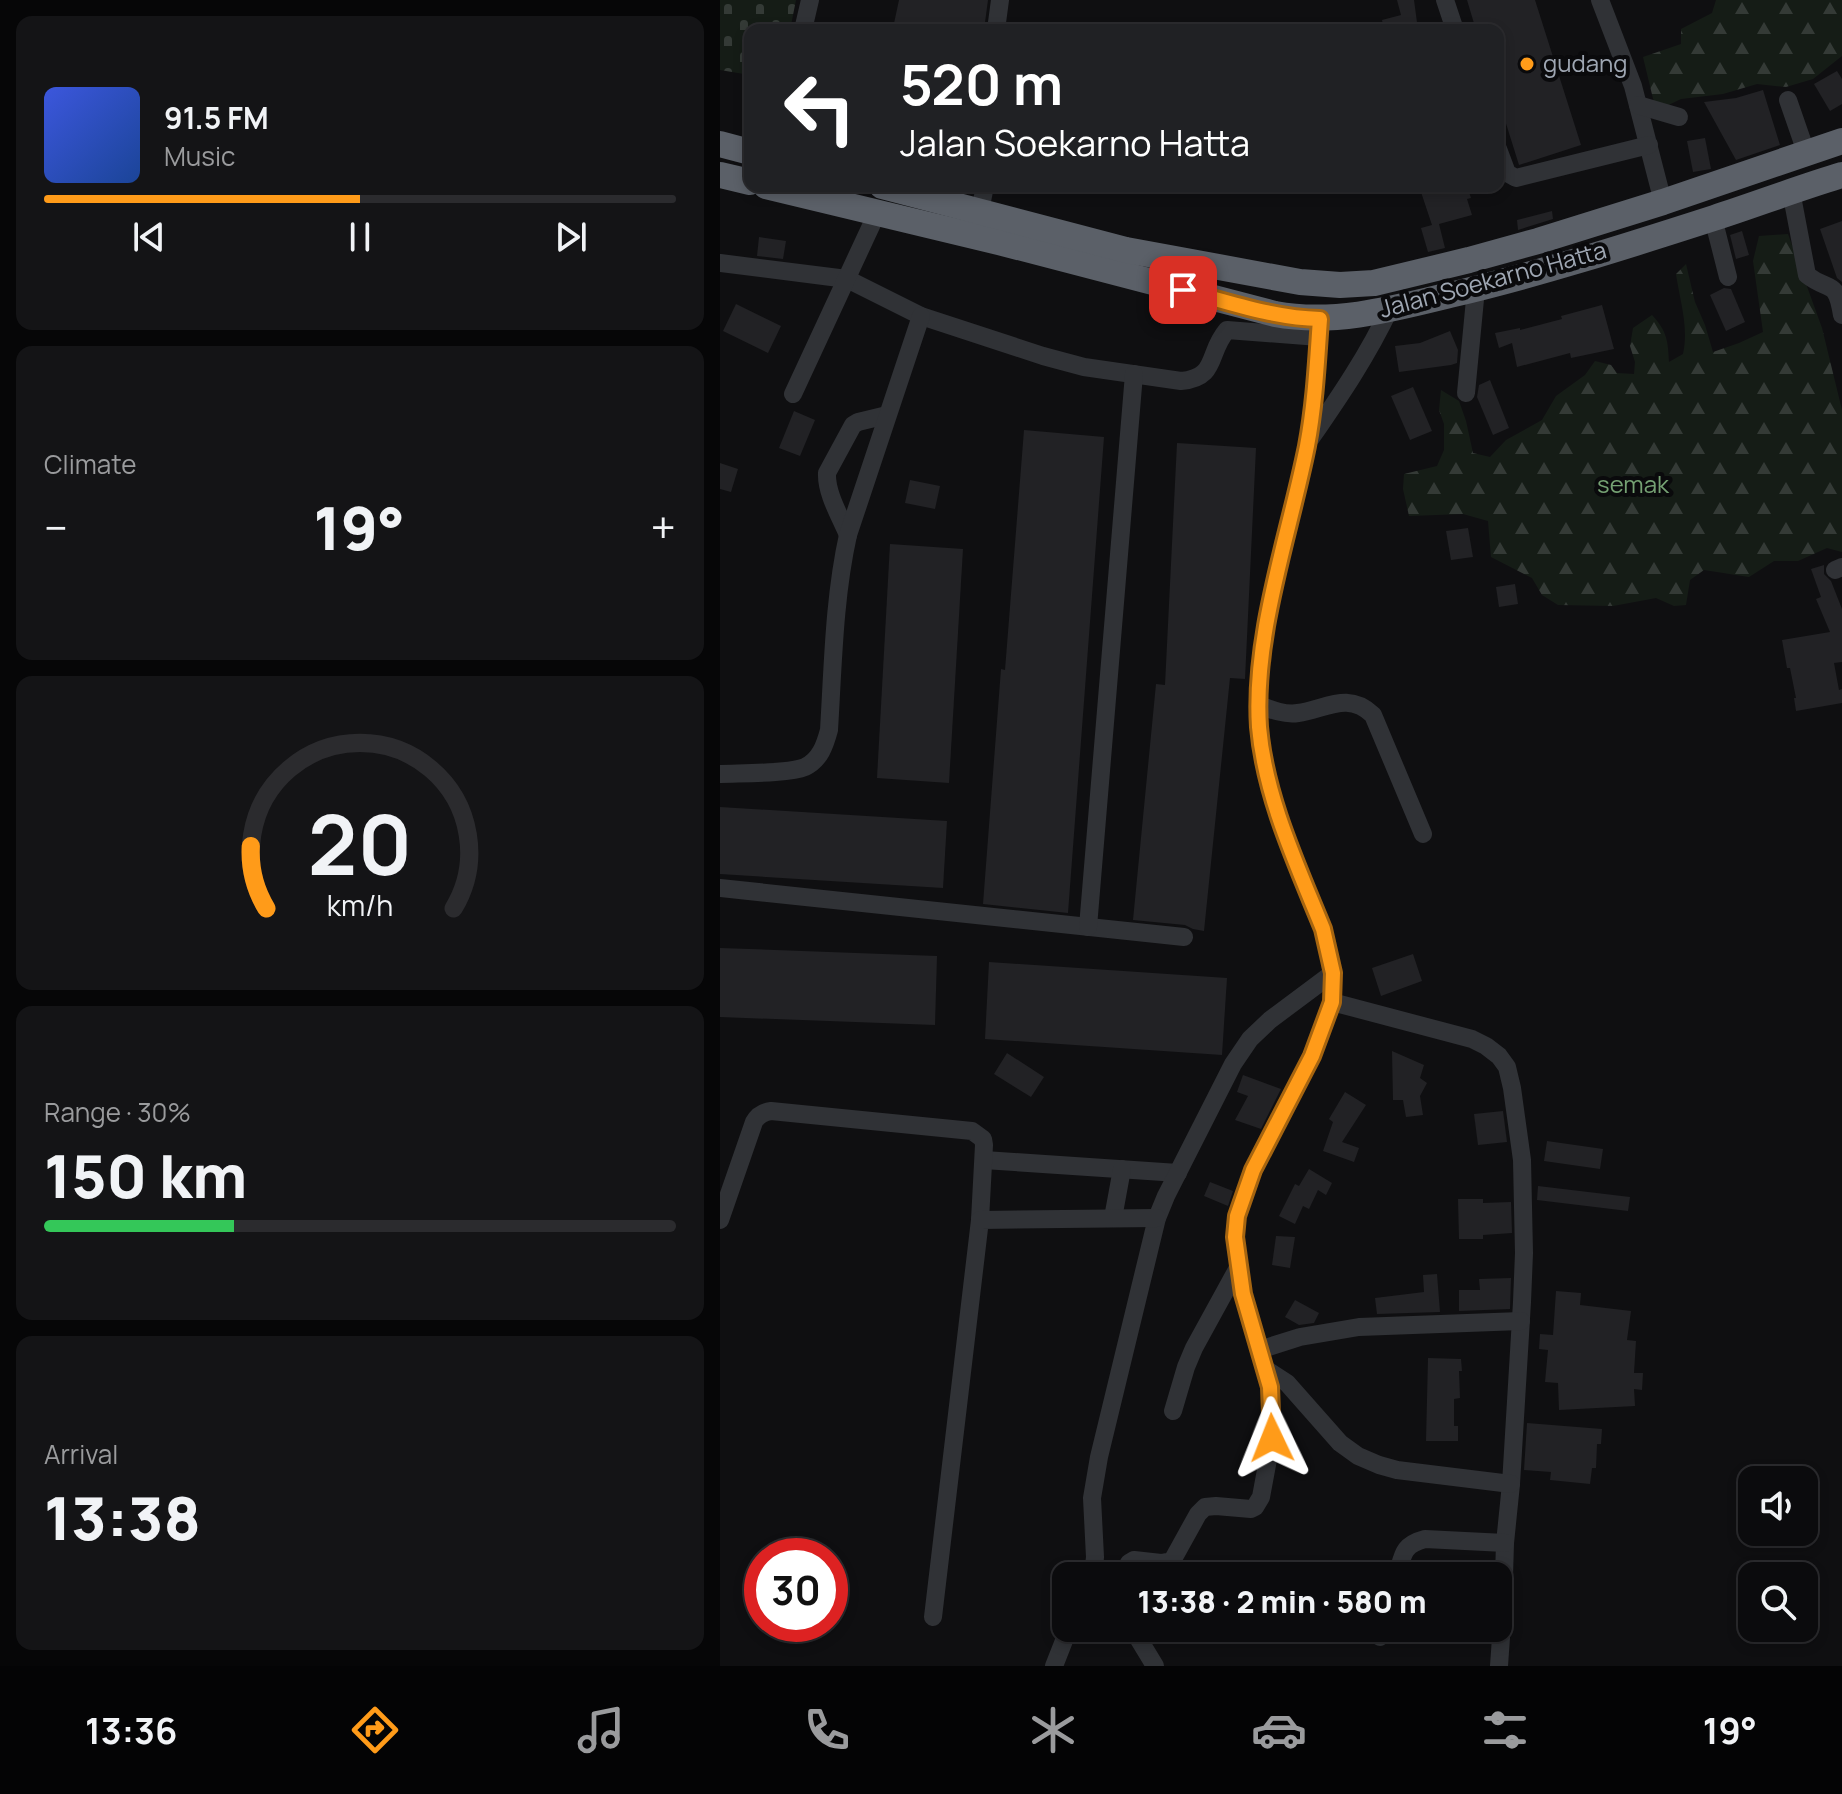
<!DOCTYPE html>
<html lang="en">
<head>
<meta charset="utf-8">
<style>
	body { margin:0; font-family:Manrope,sans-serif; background:#141416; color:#f1f3f6; height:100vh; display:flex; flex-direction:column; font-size:30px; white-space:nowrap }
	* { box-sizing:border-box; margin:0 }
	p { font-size:26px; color:#9a9b9d }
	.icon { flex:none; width:44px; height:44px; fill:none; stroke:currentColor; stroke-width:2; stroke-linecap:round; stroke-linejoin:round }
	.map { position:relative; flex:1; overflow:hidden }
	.panel { display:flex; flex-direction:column; gap:16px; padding:16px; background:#060607; width:720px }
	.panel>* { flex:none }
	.hud { position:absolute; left:24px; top:24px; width:760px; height:168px; border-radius:16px; box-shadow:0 4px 12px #0003,0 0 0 2px #2b2b2e; background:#202124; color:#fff; overflow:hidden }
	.controls { position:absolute; left:1018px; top:1466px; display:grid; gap:16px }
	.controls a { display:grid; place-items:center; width:80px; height:80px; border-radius:16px; background:#0b0b0d; box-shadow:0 4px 12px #0003,0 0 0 2px #2b2b2e; font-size:40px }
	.speed { position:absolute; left:24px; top:1538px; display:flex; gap:16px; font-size:40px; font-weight:700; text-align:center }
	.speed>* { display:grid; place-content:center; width:104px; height:104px; border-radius:50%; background:#0b0b0d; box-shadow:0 4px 12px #0003,0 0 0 2px #2b2b2e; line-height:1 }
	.speed .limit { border:12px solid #d22; background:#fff; color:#111 }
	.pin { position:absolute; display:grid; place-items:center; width:68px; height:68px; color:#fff; margin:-34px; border-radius:16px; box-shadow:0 4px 12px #0006 }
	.me { position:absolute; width:88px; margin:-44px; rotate:358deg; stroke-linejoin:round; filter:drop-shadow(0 0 6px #0008) }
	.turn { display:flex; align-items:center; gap:28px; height:168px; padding:0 24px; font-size:36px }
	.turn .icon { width:104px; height:104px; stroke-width:2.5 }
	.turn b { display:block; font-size:56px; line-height:68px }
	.big { font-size:60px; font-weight:800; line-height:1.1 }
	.panel .widget { flex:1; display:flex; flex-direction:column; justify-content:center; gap:12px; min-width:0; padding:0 28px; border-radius:16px; background:#141416 }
	.panel .dial { align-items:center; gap:0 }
	.dial svg { height:208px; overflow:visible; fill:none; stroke:#2b2b2e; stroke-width:7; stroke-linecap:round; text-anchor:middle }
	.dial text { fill:#f1f3f6; stroke:none }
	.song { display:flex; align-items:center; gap:24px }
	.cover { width:96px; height:96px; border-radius:12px; background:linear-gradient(135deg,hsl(230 70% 55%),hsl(220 70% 35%)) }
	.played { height:8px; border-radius:4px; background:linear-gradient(90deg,#ff9b19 50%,#2b2b2e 50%) }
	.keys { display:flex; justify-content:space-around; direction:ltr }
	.heat { display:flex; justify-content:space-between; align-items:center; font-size:44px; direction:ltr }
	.charge { height:12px; border-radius:6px; background:linear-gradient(90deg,#34c759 30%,#2b2b2e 0) }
	.trip { position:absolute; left:332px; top:1562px; width:460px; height:80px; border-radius:16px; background:#0b0b0d; box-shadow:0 4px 12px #0003,0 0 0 2px #2b2b2e; font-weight:800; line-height:80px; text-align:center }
	.tabs { display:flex; height:128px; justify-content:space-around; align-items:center; background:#040405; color:#9a9b9d }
	.tabs .icon { width:56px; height:56px }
	.tabs .active { color:#ff9b19 }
	.tabs b { font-size:36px; color:#f1f3f6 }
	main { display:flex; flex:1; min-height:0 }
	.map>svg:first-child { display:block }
	.forest { fill:url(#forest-firs) }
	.cemetery { fill:url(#cemetery-stones) }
	.building { fill:#222225 }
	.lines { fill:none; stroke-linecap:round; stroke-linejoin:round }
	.minor { stroke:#303236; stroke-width:18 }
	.highway { stroke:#5b6068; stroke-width:26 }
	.route-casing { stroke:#a66510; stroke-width:20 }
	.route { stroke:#ff9b19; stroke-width:14 }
	.poi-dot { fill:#ff9b19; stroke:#0a0a0c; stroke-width:3 }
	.labels { text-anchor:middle; stroke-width:8; stroke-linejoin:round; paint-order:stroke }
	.poi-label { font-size:24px; fill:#9fa7b3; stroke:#0a0a0c; text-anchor:start }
	.street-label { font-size:24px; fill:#9fa7b3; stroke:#0a0a0c }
	.park-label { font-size:24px; fill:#75a173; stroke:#0a0a0c }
</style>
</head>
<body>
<main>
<section class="panel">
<div class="widget">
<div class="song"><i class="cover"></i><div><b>91.5 FM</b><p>Music</p></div></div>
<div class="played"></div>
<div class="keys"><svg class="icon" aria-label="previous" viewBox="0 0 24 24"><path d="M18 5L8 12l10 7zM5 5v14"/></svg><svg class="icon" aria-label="pause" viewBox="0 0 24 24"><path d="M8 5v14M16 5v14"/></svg><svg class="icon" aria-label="next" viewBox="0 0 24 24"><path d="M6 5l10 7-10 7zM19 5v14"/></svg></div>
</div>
<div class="widget"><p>Climate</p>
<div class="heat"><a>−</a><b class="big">19°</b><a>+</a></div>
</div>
<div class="widget dial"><svg viewBox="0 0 100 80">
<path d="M14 69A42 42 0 1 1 86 69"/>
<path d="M14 69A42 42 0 0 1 8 45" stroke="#ff9b19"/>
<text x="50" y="56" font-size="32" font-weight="700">20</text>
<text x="50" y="72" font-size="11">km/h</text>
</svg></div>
<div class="widget"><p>Range · 30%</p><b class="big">150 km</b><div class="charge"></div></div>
<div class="widget"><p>Arrival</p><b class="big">13:38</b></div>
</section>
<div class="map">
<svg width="1122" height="1666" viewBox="0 0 1122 1666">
	<defs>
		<pattern id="forest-firs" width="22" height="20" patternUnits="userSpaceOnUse" patternTransform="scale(2)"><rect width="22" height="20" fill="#151c16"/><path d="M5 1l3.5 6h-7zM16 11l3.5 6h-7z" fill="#343a36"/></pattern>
		<pattern id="cemetery-stones" width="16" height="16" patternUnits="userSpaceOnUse" patternTransform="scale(2)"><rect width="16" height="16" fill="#151c16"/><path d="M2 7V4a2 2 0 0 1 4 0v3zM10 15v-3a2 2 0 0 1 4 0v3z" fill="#343a36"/></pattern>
	</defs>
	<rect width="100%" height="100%" fill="#0f0f11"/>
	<g class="forest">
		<polygon points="996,0 1122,0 1122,56 1093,79 1066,87 1037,84 1003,94 961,99 936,111 923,57 961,44 961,29 992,13"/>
		<path d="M1068,234L1102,328L1122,410V552L1107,548L1078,561H1054L1029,577L984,570L970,580L966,605L954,606L936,598L893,606L838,605L822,595L812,578L771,557L768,521L743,514L689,516L683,489L684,474L717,466L724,450V424L719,410L721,390L739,401L746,421L753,453L770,457L786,440L822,420L836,396L865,375L875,361L891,365L897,373L914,374L915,362L910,346L913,328L932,315C947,331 948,341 949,362L963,354C969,327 960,301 956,274L966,264L975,302L985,325L993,352L1019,343L1043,332L1033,261L1039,236Z"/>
	</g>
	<polygon class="cemetery" points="0,0 76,0 70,30 30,30 30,75 0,70"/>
	<g class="building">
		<polygon points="179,0 268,0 264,30 181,30 173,28"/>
		<polygon points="677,0 694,0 698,30 664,30 662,20 681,15"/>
		<polygon points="747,0 815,0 861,145 799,165 778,98 778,30 756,30"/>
		<polygon points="1117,71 1122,79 1122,104 1110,111 1094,84"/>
		<polygon points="1043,90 1060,145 1016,160 984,102 1016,98"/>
		<polygon points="985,138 991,169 973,172 967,141"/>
		<polygon points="699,186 747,186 751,198 747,199 752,215 719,224 725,248 708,252 701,228 712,225"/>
		<polygon points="832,211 833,219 798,230 797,220"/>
		<polygon points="1122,221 1122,282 1117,278 1100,229"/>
		<polygon points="1022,231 1029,255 1016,259 1010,235"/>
		<polygon points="39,237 66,241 63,259 37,256"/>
		<polygon points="1004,288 1011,289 1025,322 1006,331 990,295"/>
		<polygon points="16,304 61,326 48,353 3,331"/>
		<polygon points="882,305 894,349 851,358 850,353 797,367 792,343 779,348 775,333 800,328 800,330 842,319 841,316"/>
		<polygon points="730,331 738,350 737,363 731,365 679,372 675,346 700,343"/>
		<polygon points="770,380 789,428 773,435 757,397 759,385"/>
		<polygon points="693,387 712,431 690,440 671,396"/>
		<polygon points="74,411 95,420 80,456 59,448"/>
		<polygon points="304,430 384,437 348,913 263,904 281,669 285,670"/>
		<polygon points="457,443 536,448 525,679 510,678 484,931 473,929 465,925 413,920 436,684 445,685"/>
		<polygon points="0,463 18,469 11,492 0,489"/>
		<polygon points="190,480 220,486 215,509 185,503"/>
		<polygon points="748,528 753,557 731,560 726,531"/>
		<polygon points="170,544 243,549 229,783 157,778"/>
		<polygon points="1104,565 1104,574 1111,581 1122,609 1122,662 1114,663 1119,690 1122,689 1122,703 1076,711 1074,698 1076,698 1070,668 1067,668 1062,640 1110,632 1096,599 1101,597 1091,569"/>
		<polygon points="795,584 798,604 779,607 776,587"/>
		<polygon points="0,807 227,821 223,888 0,874"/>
		<polygon points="0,948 217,956 215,1025 0,1017"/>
		<polygon points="693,954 702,981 661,996 652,968"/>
		<polygon points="269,962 507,978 502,1055 265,1039"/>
		<polygon points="672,1051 704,1065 700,1078 707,1083 700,1096 703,1115 686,1117 683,1100 673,1100"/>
		<polygon points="287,1053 324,1077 311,1097 274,1074"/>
		<polygon points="523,1075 561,1089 541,1129 515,1120 528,1096 517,1092"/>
		<polygon points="625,1092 646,1105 622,1142 639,1148 634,1162 603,1151 613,1122 609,1119"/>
		<polygon points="783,1111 787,1142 758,1145 754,1114"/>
		<polygon points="827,1141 883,1149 880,1169 824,1161"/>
		<polygon points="589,1169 612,1183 606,1195 598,1190 589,1209 583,1206 575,1224 559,1216 575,1184 579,1186"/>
		<polygon points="490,1182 513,1191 508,1206 484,1196"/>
		<polygon points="818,1186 910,1197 908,1211 817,1200"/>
		<polygon points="738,1199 763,1199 763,1203 791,1202 792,1233 763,1235 763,1239 739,1239"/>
		<polygon points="556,1236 575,1237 570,1268 552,1265"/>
		<polygon points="717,1274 720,1312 657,1314 655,1298 704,1292 703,1275"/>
		<polygon points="791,1278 790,1309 739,1311 739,1290 760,1290 759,1279"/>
		<polygon points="836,1291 861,1293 860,1305 911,1311 907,1340 916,1341 914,1373 923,1373 922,1390 914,1389 915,1406 839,1410 838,1383 825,1382 828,1350 819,1349 820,1334 833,1335"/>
		<polygon points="575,1300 599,1313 594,1323 579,1325 565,1317"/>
		<polygon points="708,1358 741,1359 742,1371 739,1371 740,1398 734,1399 734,1426 738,1426 738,1441 706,1441"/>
		<polygon points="807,1423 882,1429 881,1444 877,1444 876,1468 872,1468 870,1484 830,1480 831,1472 804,1470"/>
	</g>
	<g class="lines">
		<g class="minor">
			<polyline points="725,0 735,30"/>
			<polyline points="880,0 913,86 943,202"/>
			<polyline points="83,30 90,0"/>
			<polyline points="276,30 280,0"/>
			<polyline points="1068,100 1086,152"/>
			<polyline points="918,105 959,117"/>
			<polyline points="778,149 787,173 796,178 929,145"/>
			<path d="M1071,191L1087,275C1110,293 1116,278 1122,315"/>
			<polyline points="260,211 265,186"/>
			<polyline points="993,218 1008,277"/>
			<path d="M0,263L127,279L201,316L323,356L364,367L461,381C498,378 487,353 507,330L599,337"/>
			<path d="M600,319C597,361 595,404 587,446C569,536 533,635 539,727C545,797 578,865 603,929C610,955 613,975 612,1002L752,1039L766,1046L779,1056L787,1067L792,1088L802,1160L804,1253L802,1302L791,1484L785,1543L783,1609L779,1666"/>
			<polyline points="746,393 756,289"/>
			<polyline points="73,394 157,213"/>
			<path d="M591,438C620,396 648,355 670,308"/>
			<path d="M128,535C120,516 106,493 107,473L133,425L138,422L167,415"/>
			<polyline points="1115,570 1122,567"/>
			<path d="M539,705C552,710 565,715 578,713C606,709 628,691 653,715L703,834"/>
			<path d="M0,774C20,773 69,774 85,767C100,760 105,745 109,730C113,665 114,598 128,535L201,316"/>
			<polyline points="0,888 464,937"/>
			<polyline points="368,927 414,374"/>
			<polyline points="264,1160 458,1173"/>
			<polyline points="393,1218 402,1169"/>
			<path d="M0,1220L34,1122C38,1115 43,1112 51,1111L252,1131L263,1139L264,1145L260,1220"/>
			<polyline points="539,1350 580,1337 639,1327 801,1321"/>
			<polyline points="544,1368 567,1383 620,1443 638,1456 659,1465 677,1470 791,1484"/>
			<polyline points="453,1411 466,1367 474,1348 519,1266"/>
			<polyline points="373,1576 375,1557 372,1498 379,1457 437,1218 446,1196 513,1064 530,1039 550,1020 613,973"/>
			<polyline points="402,1576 409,1563 414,1560 441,1563 452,1561 478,1514 485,1507 496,1506 531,1509 535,1507 541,1497 552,1438 552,1412 550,1387 523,1294 515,1237 517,1216 533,1170 592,1056 612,1002"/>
			<path d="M677,1576C683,1555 682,1545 705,1539L785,1543"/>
			<polyline points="213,1617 260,1220 437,1218"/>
			<polyline points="412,1628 435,1666"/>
			<polyline points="660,1637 663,1628"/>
			<polyline points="334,1666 349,1628"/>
		</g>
		<g class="highway">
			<polyline points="0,144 30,152"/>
			<polyline points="0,175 30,182"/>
			<path d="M46,186L279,242L555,314C614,325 673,309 730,295C819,274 907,246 994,218C1037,204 1079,188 1122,175"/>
			<polyline points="162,186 406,250 580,282 620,285 654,283 749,260 818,241 943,202 1122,141"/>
		</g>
	</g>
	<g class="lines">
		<defs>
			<path id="route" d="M463,290C508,302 553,318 600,319C597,361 595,404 587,446C569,536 533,635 539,727C545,797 577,865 603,929L613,973L612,1002L592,1056L533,1170L517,1216L515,1237L523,1294L550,1387L552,1438"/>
		</defs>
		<use href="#route" class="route-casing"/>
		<use href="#route" class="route"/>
	</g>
	<circle class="poi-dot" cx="807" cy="64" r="8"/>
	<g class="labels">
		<g class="poi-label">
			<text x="823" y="72">gudang</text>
		</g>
		<g class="street-label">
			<text transform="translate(773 280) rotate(-15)" y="8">Jalan Soekarno Hatta</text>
		</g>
		<g class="park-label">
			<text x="913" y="493">semak</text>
		</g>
	</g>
</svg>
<div class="controls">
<a><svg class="icon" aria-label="sound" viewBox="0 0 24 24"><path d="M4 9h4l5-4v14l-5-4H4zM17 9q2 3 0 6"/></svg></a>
<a><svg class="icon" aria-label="search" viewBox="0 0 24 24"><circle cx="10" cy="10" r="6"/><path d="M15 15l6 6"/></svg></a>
</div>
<div class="speed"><div class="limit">30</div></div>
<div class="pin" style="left:463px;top:290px;background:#d93025"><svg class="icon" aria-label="arrive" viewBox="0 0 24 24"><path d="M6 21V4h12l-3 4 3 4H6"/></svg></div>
<svg class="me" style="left:552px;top:1438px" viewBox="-20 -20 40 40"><path d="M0-17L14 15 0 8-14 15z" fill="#ff9b19" stroke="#fff" stroke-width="4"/></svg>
<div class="trip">13:38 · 2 min · 580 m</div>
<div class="hud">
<div class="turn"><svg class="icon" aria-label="left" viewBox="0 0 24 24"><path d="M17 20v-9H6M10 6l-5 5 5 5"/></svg><div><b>520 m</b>Jalan Soekarno Hatta</div></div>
</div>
</div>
</main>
<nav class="tabs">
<b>13:36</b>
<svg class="icon active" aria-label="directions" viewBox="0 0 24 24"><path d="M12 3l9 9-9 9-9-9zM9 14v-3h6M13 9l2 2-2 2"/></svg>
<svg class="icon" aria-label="music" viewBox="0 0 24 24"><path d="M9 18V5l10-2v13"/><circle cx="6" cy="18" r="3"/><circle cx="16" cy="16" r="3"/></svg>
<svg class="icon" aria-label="phone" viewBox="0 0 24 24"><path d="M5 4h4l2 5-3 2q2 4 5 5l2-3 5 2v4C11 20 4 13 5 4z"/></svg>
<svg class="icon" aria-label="climate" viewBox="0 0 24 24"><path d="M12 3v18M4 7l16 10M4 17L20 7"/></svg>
<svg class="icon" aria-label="car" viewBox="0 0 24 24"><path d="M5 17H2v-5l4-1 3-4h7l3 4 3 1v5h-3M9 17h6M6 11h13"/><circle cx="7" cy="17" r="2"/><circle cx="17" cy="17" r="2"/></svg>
<svg class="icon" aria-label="filters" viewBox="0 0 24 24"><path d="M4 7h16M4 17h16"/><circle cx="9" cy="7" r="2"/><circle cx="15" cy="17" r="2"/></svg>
<b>19°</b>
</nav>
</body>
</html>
